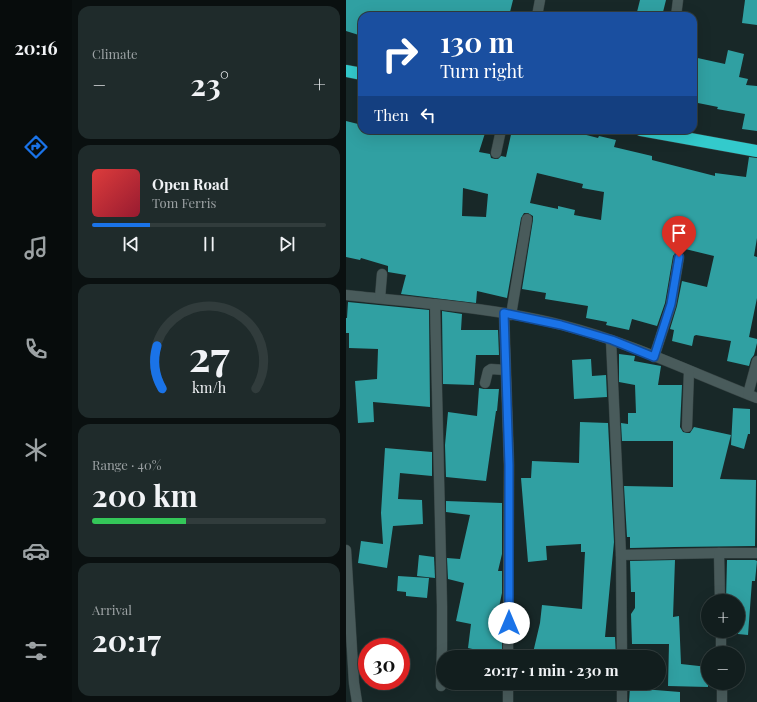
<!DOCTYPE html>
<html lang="en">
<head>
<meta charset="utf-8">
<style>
	body { margin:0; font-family:"Playfair Display",serif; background:#1f2b2b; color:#f1f3f6; height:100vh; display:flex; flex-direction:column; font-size:15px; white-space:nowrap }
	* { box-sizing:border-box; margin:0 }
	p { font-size:13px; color:#9ca2a4 }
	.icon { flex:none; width:22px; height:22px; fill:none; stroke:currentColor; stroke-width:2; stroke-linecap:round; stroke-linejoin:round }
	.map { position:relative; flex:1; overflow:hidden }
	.sheet { display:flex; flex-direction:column; gap:6px; padding:6px; background:#0a1010; width:274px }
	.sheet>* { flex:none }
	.hud { position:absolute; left:12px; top:12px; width:339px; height:122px; border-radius:12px; box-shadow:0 4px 16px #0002,0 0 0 1px #313c3c; background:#1a4fa0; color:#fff; overflow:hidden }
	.buttons { position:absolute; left:355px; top:594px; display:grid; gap:8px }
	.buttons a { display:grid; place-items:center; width:44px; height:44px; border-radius:50%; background:#121e1e; box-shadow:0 4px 16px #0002,0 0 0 1px #313c3c; font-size:20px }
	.speed { position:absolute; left:12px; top:638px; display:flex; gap:8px; font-size:20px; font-weight:700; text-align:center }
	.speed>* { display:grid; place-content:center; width:52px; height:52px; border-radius:50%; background:#121e1e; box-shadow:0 4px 16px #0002,0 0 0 1px #313c3c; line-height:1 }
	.speed .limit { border:6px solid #d22; background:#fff; color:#111 }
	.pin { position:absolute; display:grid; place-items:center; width:34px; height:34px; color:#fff; margin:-41px -17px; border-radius:50% 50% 50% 0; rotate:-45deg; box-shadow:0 0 4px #0007 }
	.pin .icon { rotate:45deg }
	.me { position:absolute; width:44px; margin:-22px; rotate:0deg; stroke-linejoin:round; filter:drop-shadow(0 0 3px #0008) }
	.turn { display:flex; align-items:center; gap:14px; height:84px; padding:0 16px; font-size:18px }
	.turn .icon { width:52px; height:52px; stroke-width:2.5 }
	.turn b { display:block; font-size:28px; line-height:34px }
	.then { display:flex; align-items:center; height:38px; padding:0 16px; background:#0003; gap:8px; font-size:15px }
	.big { font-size:30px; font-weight:700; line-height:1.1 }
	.sheet .card { flex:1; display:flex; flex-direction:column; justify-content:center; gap:6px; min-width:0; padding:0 14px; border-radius:12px; background:#1f2b2b }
	.sheet .dial { align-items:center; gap:0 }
	.dial svg { height:104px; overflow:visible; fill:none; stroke:#313c3c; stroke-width:7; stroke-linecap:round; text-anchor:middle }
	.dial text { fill:#f1f3f6; stroke:none }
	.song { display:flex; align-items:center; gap:12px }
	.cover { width:48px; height:48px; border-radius:6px; background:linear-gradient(135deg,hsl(0 70% 55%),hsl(350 70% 35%)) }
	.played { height:4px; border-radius:2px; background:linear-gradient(90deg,#1a73e8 25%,#313c3c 25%) }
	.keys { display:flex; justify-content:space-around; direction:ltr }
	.heat { display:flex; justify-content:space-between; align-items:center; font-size:22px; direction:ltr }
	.charge { height:6px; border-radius:3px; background:linear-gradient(90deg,#34c759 40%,#313c3c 0) }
	.trip { position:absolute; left:90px; top:650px; width:230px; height:40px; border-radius:20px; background:#121e1e; box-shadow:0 4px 16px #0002,0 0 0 1px #313c3c; font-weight:700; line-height:40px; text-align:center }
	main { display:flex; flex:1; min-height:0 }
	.tab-bar { display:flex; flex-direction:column; width:72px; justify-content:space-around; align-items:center; background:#070c0c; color:#9ca2a4 }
	.tab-bar .icon { width:28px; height:28px }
	.tab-bar .current { color:#1a73e8 }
	.tab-bar b { font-size:18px; color:#f1f3f6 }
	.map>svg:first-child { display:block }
	.building { fill:#30a0a2; fill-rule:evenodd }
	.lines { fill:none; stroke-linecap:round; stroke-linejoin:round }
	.minor-casing { stroke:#364343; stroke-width:11 }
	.highway-casing { stroke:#364343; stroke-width:13 }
	.minor { stroke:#495b5b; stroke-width:10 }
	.highway { stroke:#33cacc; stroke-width:12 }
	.route-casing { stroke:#114b97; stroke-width:10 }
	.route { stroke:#1a73e8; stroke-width:7 }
</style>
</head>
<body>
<main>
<nav class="tab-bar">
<b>20:16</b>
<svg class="icon current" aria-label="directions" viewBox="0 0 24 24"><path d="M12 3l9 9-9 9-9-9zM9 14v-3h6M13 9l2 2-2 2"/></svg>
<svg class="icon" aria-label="music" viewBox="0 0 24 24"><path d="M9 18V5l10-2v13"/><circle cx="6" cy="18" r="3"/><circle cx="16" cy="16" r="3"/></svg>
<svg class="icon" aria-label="phone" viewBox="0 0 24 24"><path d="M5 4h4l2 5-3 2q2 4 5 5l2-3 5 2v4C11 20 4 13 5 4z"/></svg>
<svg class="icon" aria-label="climate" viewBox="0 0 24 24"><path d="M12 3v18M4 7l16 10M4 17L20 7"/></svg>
<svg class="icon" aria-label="car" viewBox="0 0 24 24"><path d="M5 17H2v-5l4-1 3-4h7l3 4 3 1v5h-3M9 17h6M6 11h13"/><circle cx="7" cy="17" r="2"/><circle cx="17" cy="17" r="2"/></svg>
<svg class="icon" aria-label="filters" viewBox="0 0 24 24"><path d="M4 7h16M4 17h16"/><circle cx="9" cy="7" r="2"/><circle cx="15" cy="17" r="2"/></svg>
</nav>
<section class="sheet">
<div class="card"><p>Climate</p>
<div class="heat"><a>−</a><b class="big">23°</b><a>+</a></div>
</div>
<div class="card">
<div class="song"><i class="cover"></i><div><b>Open Road</b><p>Tom Ferris</p></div></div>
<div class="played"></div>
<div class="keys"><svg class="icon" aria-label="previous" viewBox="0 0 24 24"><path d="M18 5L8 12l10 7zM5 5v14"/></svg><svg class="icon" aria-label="pause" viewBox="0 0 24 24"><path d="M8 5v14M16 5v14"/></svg><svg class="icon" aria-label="next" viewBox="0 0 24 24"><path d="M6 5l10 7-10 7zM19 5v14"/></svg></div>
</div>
<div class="card dial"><svg viewBox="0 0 100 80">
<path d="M14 69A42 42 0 1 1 86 69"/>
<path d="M14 69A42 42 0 0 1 10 36" stroke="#1a73e8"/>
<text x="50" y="56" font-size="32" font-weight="700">27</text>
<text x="50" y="72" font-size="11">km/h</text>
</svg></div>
<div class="card"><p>Range · 40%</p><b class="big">200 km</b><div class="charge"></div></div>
<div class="card"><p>Arrival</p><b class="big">20:17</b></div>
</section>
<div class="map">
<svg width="411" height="702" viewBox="0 0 411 702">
	<rect width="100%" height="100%" fill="#182828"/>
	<g class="building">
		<polygon points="0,0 167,0 163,16 16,16 16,36 0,31"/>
		<polygon points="294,0 320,0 316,16 290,16"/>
		<polygon points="399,0 411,0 411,25 396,23"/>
		<polygon points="382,50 398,54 393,77 402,79 400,85 411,86 411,131 396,129 399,114 371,109 372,107 347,102 347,57 379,64"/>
		<path d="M0,121L16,125V130H140L133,152L144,154L145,158L149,159H152L155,156L160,157L166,130H180L192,133L193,130H200L215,133L216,130H221L252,138L253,136L270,140L268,147L306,156V160L369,176V173L400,177L403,157L411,158V238L408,256L411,257V298L403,337L411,339V343L408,355L405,359L403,366L381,361L385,341L350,335L348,336L346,346L326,341L328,330L324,329L331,306L336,281L361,287L368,256L331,247V251L327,256L319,303L311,326L286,319L283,330L260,325L261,322L240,318L242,306L199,299L200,293L176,289L187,220V216L182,213H178L175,218L161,298L131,291L130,303L55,294L60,275L42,272V266L15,258L14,260L0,257ZM191,173L237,184L236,188L258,192L255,220L228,215L229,210L212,206V209L184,203ZM117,188L142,194L140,217L116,216Z"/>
		<polygon points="2,302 83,310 84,407 27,402 28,422 12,423 9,381 31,379 32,349 3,348 3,333 0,333 0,318 1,318"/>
		<polygon points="96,311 116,314 115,330 152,330 153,355 130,355 128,385 97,384"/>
		<polygon points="273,354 289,356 288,361 315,366 312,385 336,385 334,427 337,432 341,433 344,433 348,427 385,435 374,479 410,480 409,546 329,547 284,548 284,537 281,537 278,486 327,487 327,441 276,441 275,423 282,424 282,413 290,413 289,385 273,382"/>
		<polygon points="245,359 246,376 260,375 261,397 228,399 226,360"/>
		<polygon points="133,388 138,389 153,389 151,411 150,411 140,481 100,477 99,445 102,412 131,416"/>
		<polygon points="387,408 404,409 404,434 402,434 398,449 385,445"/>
		<polygon points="234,422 262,423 268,542 259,637 269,637 270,657 186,657 194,623 196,605 236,609 239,552 235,552 235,544 200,546 201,560 182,562 175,478 185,478 186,461 233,463"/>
		<polygon points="39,448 86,452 86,476 54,473 52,499 76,500 77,524 47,526 41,568 12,563 15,541 37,544 35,513"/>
		<polygon points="100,501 156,503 156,554 152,571 156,571 156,593 153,607 156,608 156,657 130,657 131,650 122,648 125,624 110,621 118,583 102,579 101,558 114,559 124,515 100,512"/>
		<polygon points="73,555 88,557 89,578 71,576"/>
		<polygon points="329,560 327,617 333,616 335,664 362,667 362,687 322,686 323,644 286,644 285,614 289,608 289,592 285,592 284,561"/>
		<polygon points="381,560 409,560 411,561 409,581 406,581 402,635 392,634 392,601 380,601"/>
		<polygon points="52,576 83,578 81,598 60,596 60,592 51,591"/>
		<polygon points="284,688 334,692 334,702 283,702"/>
	</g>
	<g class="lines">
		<defs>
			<g id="minor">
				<polyline points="191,16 194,0"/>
				<polyline points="330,16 332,0"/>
				<polyline points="150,153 155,130"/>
				<path d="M0,295C72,303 145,307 216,325C283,342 347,373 411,398"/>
				<polyline points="34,298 36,274"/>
				<polyline points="89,304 96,606 96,648 95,686"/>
				<polyline points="158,313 163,465 162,657"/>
				<polyline points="165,315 181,219"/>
				<polyline points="265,340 275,555 276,657"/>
				<polyline points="308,357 325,305 333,257"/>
				<polyline points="139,383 142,371 145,369 159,370"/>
				<polyline points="402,394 411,361"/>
				<polyline points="341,427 343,371"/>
				<polyline points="0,550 8,683 11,702"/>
				<polyline points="275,555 373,553"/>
				<polyline points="374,601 373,553 411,553"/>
				<polyline points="375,631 375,653"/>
				<polyline points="276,683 276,702"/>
				<polyline points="376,683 376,702"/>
				<polyline points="162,702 162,683"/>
			</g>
			<g id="highway">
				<polyline points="0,71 16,74"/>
				<polyline points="295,130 411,151"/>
			</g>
		</defs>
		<use href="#minor" class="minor-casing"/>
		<use href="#highway" class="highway-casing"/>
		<use href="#minor" class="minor"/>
		<use href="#highway" class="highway"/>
	</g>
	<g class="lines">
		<defs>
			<polyline id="route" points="163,623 163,465 158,313 215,325 266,340 308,357 325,304 333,257"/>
		</defs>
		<use href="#route" class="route-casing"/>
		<use href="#route" class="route"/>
	</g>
</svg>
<div class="buttons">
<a>+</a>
<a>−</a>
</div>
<div class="speed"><div class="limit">30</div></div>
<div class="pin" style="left:333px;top:257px;background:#d93025"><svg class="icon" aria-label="arrive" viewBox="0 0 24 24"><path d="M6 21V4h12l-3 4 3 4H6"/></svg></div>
<svg class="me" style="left:163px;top:623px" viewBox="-20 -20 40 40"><circle r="19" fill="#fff"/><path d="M0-13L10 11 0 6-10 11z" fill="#1a73e8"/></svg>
<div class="trip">20:17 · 1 min · 230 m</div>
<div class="hud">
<div class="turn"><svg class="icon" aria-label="right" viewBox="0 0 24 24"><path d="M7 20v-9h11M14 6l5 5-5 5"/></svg><div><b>130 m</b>Turn right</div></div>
<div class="then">Then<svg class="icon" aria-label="left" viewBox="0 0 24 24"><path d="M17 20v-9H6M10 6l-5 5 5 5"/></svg></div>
</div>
</div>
</main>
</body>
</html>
